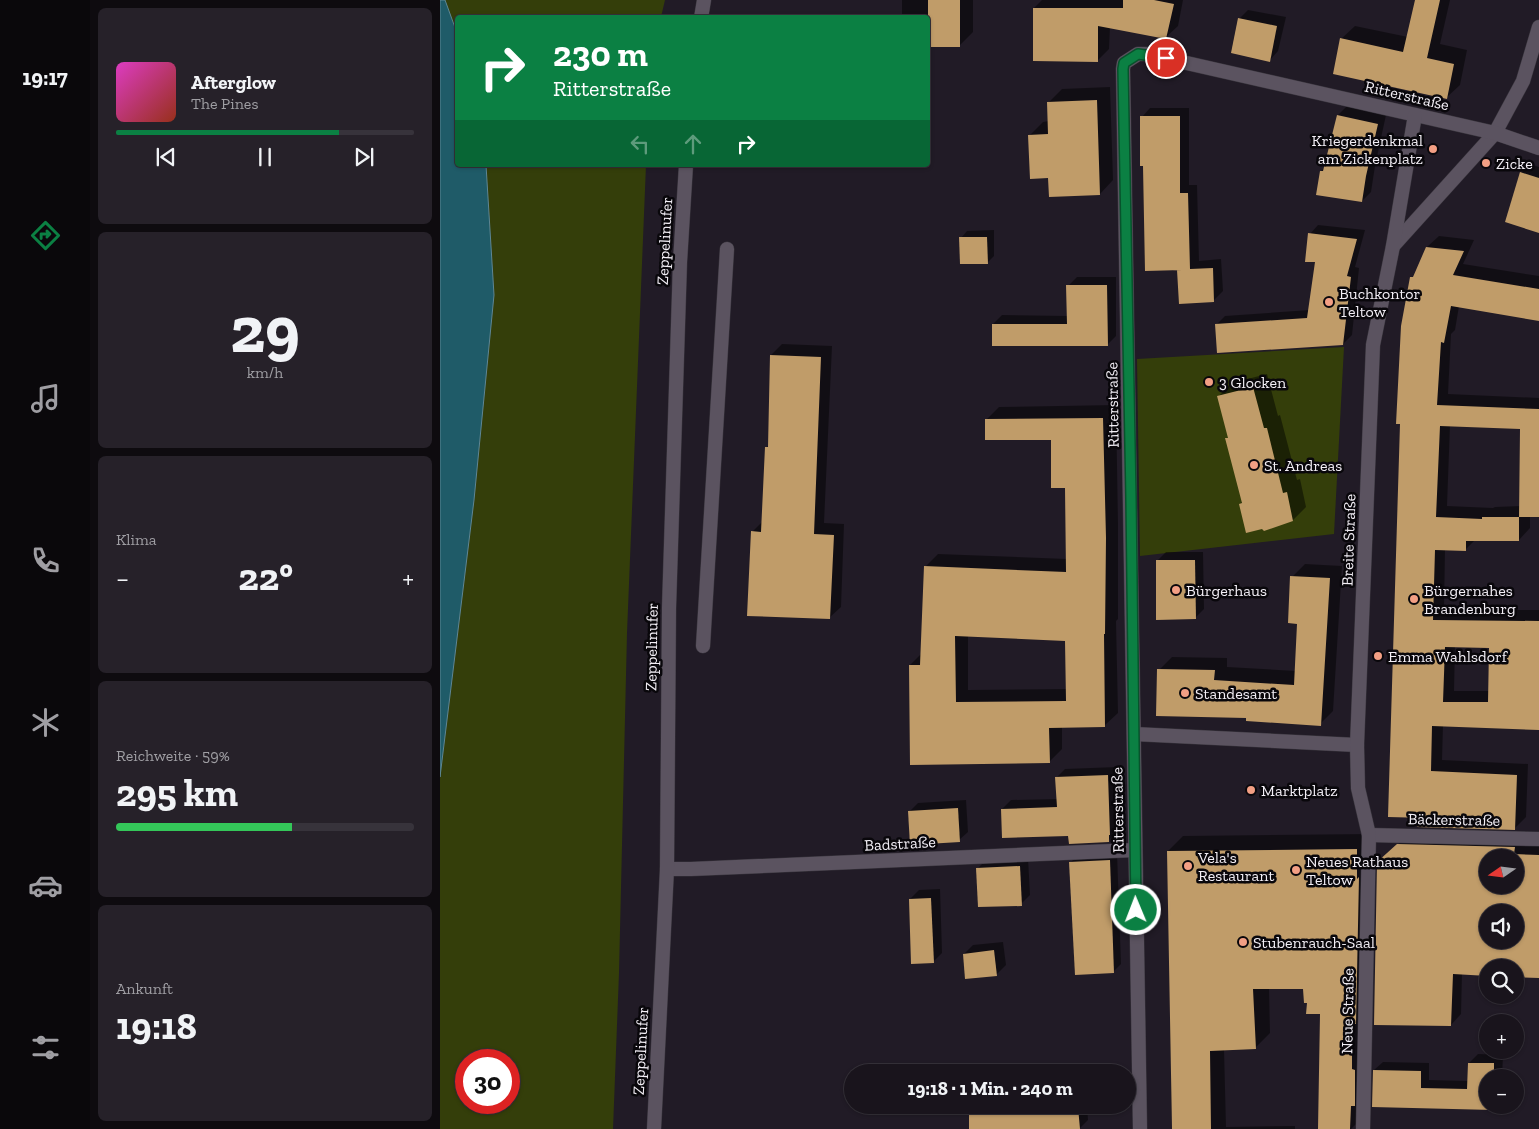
<!DOCTYPE html>
<html lang="de">
<head>
<meta charset="utf-8">
<style>
	body { margin:0; font-family:"Zilla Slab",serif; background:#262129; color:#f1f3f6; height:100vh; display:flex; flex-direction:column; font-size:19px; white-space:nowrap }
	* { box-sizing:border-box; margin:0 }
	p { font-size:16px; color:#9f9ea3 }
	.icon { flex:none; width:28px; height:28px; fill:none; stroke:currentColor; stroke-width:2; stroke-linecap:round; stroke-linejoin:round }
	.map { position:relative; flex:1; overflow:hidden }
	.details { display:flex; flex-direction:column; gap:8px; padding:8px; background:#0e0b0f; width:350px }
	.details>* { flex:none }
	.top-card { position:absolute; left:15px; top:15px; width:475px; height:152px; border-radius:5px; box-shadow:0 1px 4px #0004,0 0 0 1px #37333b; background:#0b8043; color:#fff; overflow:hidden }
	.needle { width:32px; rotate:256deg }
	.buttons { position:absolute; left:1039px; top:849px; display:grid; gap:10px }
	.buttons a { display:grid; place-items:center; width:45px; height:45px; border-radius:50%; background:#19141c; box-shadow:0 1px 4px #0004,0 0 0 1px #37333b; font-size:25px }
	.speed { position:absolute; left:15px; top:1049px; display:flex; gap:10px; font-size:25px; font-weight:700; text-align:center }
	.speed>* { display:grid; place-content:center; width:65px; height:65px; border-radius:50%; background:#19141c; box-shadow:0 1px 4px #0004,0 0 0 1px #37333b; line-height:1 }
	.speed .limit { border:8px solid #d22; background:#fff; color:#111 }
	.pin { position:absolute; display:grid; place-items:center; width:42px; height:42px; color:#fff; margin:-21px; border:2px solid #fff; border-radius:50%; box-shadow:0 1px 5px #0007 }
	.me { position:absolute; width:55px; margin:-28px; rotate:359deg; stroke-linejoin:round; filter:drop-shadow(0 0 4px #0008) }
	.turn { display:flex; align-items:center; gap:18px; height:105px; padding:0 15px; font-size:22px }
	.turn .icon { width:65px; height:65px; stroke-width:2.5 }
	.turn b { display:block; font-size:35px; line-height:42px }
	.lanes { display:flex; align-items:center; height:48px; padding:0 15px; background:#0003; justify-content:center; gap:25px; direction:ltr }
	.lanes .off { opacity:.35 }
	.big { font-size:38px; font-weight:700; line-height:1.1 }
	.details .widget { flex:1; display:flex; flex-direction:column; justify-content:center; gap:8px; min-width:0; padding:0 18px; border-radius:8px; background:#262129 }
	.details .dial { align-items:center; gap:0 }
	.dial b { font-size:65px; line-height:1 }
	.song { display:flex; align-items:center; gap:15px }
	.cover { width:60px; height:60px; border-radius:8px; background:linear-gradient(135deg,hsl(310 70% 55%),hsl(10 70% 35%)) }
	.played { height:5px; border-radius:2px; background:linear-gradient(90deg,#0b8043 75%,#37333b 75%) }
	.keys { display:flex; justify-content:space-around; direction:ltr }
	.heat { display:flex; justify-content:space-between; align-items:center; font-size:28px; direction:ltr }
	.charge { height:8px; border-radius:4px; background:linear-gradient(90deg,#34c759 59%,#37333b 0) }
	.trip { position:absolute; left:404px; top:1064px; width:292px; height:50px; border-radius:25px; background:#19141c; box-shadow:0 1px 4px #0004,0 0 0 1px #37333b; font-weight:700; line-height:50px; text-align:center }
	main { display:flex; flex:1; min-height:0 }
	.tabs { display:flex; flex-direction:column; width:90px; justify-content:space-around; align-items:center; background:#0a080b; color:#9f9ea3 }
	.tabs .icon { width:35px; height:35px }
	.tabs .on { color:#0b8043 }
	.tabs b { font-size:22px; color:#f1f3f6 }
	.map>svg:first-child { display:block }
	.green { fill:#343e0a; fill-rule:evenodd }
	.water { fill:#1f5b68; stroke:#5f8793 }
	.shadow { fill:#0007; fill-rule:evenodd }
	.building { fill:#c09c69; fill-rule:evenodd }
	.lines { fill:none; stroke-linecap:round; stroke-linejoin:round }
	.minor-casing { stroke:#39353d; stroke-width:15 }
	.secondary-casing { stroke:#39353d; stroke-width:15 }
	.minor { stroke:#5b5360; stroke-width:14 }
	.secondary { stroke:#5b5360; stroke-width:14 }
	.route-casing { stroke:#07532c; stroke-width:12 }
	.route { stroke:#0b8043; stroke-width:9 }
	.poi-dot { fill:#f39f84; stroke:#09070b; stroke-width:2 }
	.labels { text-anchor:middle; stroke-width:5; stroke-linejoin:round; paint-order:stroke }
	.street-label { font-size:16px; fill:#f3eff6; stroke:#09070b }
	.poi-label { font-size:16px; fill:#f3eff6; stroke:#09070b; text-anchor:start }
</style>
</head>
<body>
<main>
<nav class="tabs">
<b>19:17</b>
<svg class="icon on" aria-label="directions" viewBox="0 0 24 24"><path d="M12 3l9 9-9 9-9-9zM9 14v-3h6M13 9l2 2-2 2"/></svg>
<svg class="icon" aria-label="music" viewBox="0 0 24 24"><path d="M9 18V5l10-2v13"/><circle cx="6" cy="18" r="3"/><circle cx="16" cy="16" r="3"/></svg>
<svg class="icon" aria-label="phone" viewBox="0 0 24 24"><path d="M5 4h4l2 5-3 2q2 4 5 5l2-3 5 2v4C11 20 4 13 5 4z"/></svg>
<svg class="icon" aria-label="climate" viewBox="0 0 24 24"><path d="M12 3v18M4 7l16 10M4 17L20 7"/></svg>
<svg class="icon" aria-label="car" viewBox="0 0 24 24"><path d="M5 17H2v-5l4-1 3-4h7l3 4 3 1v5h-3M9 17h6M6 11h13"/><circle cx="7" cy="17" r="2"/><circle cx="17" cy="17" r="2"/></svg>
<svg class="icon" aria-label="filters" viewBox="0 0 24 24"><path d="M4 7h16M4 17h16"/><circle cx="9" cy="7" r="2"/><circle cx="15" cy="17" r="2"/></svg>
</nav>
<section class="details">
<div class="widget">
<div class="song"><i class="cover"></i><div><b>Afterglow</b><p>The Pines</p></div></div>
<div class="played"></div>
<div class="keys"><svg class="icon" aria-label="previous" viewBox="0 0 24 24"><path d="M18 5L8 12l10 7zM5 5v14"/></svg><svg class="icon" aria-label="pause" viewBox="0 0 24 24"><path d="M8 5v14M16 5v14"/></svg><svg class="icon" aria-label="next" viewBox="0 0 24 24"><path d="M6 5l10 7-10 7zM19 5v14"/></svg></div>
</div>
<div class="widget dial"><b>29</b><p>km/h</p></div>
<div class="widget"><p>Klima</p>
<div class="heat"><a>−</a><b class="big">22°</b><a>+</a></div>
</div>
<div class="widget"><p>Reichweite · 59%</p><b class="big">295 km</b><div class="charge"></div></div>
<div class="widget"><p>Ankunft</p><b class="big">19:18</b></div>
</section>
<div class="map">
<svg width="1099" height="1129" viewBox="0 0 1099 1129">
	<rect width="100%" height="100%" fill="#211b26"/>
	<g class="green">
		<polygon points="5,0 225,0 221,17 18,18 17,33"/>
		<path d="M46,165H206L187,633L179,973L173,1129H0V777L34,500L54,295ZM26,1060H69V1102H26Z"/>
		<polygon points="904,347 894,534 700,556 697,359"/>
	</g>
	<polygon class="water" points="0,0 5,0 17,33 18,165 46,165 54,295 34,500 0,777"/>
	<g class="shadow">
		<polygon points="462,0 533,0 533,32 519,46 488,46 488,18 462,18"/>
		<polygon points="602,0 743,0 738,26 725,38 670,27 669,49 657,61 594,8"/>
		<polygon points="976,0 1010,0 1000,44 1027,50 1020,85 1006,98 901,39 915,26 968,37"/>
		<polygon points="808,10 846,17 838,51 830,60 799,19"/>
		<polygon points="670,87 673,180 660,194 610,177 590,135 603,122 609,121 609,102 622,89"/>
		<polygon points="907,106 946,115 935,166 931,192 922,201 881,171 886,166 898,115"/>
		<polygon points="710,108 749,108 749,185 757,185 759,261 781,259 783,291 774,300 738,270 702,117"/>
		<polygon points="1090,164 1099,167 1099,232 1081,173"/>
		<polygon points="878,225 925,230 915,267 919,268 912,335 903,344 776,325 785,316 870,310 876,261 870,234"/>
		<polygon points="554,230 554,256 548,262 521,238 527,231"/>
		<path d="M999,236L1034,240L1023,264L1099,276V320L1019,306L1015,330L1011,334L1008,394L1099,398V516H1090V528L1079,540H1035L1025,550L1005,549L1004,610H1099V728L1003,725L1002,760L1088,764L1086,817L1075,828L989,817L975,275L987,247ZM1010,425L1081,427V506L1055,507L1053,508L1007,506ZM1015,646H1051L1049,691H1014Z"/>
		<polygon points="637,277 676,277 676,336 667,345 553,324 562,315 628,316 628,286"/>
		<polygon points="342,344 392,346 384,523 404,524 401,607 389,618 312,532 323,521 326,448 329,445 331,355"/>
		<polygon points="827,374 838,416 840,415 857,480 860,479 866,507 853,520 800,504 803,501 787,439 789,437 779,396 792,383"/>
		<path d="M676,405L678,524V619L676,621L678,713L665,725L622,726V749L609,762L472,764L470,665L481,654L485,567L498,554L627,559L626,487L612,439L546,420L559,407ZM528,635L626,639L627,689L528,690Z"/>
		<polygon points="726,552 763,552 764,609 755,618 717,561"/>
		<polygon points="865,564 902,566 893,711 880,724 808,717 719,670 732,657 787,658 787,667 856,671 859,623 852,577"/>
		<polygon points="677,767 679,825 677,826 677,832 668,841 630,835 562,809 571,800 618,799 616,778 625,769"/>
		<polygon points="526,800 528,832 519,840 469,812 478,803"/>
		<polygon points="931,834 925,1115 911,1129 879,1129 881,1013 868,1002 865,987 829,988 830,1033 815,1048 784,1049 786,1127 855,1126 855,1129 732,1129 728,851 743,836"/>
		<path d="M969,835L1099,845V977L1075,976V968H1048L1022,973L1021,1014L1011,1025L949,852ZM1048,858H1075V885H1048ZM1048,912H1075V940H1048Z"/>
		<polygon points="677,852 681,964 673,972 631,862 639,854"/>
		<polygon points="588,858 590,895 581,904 538,868 547,859"/>
		<polygon points="500,889 502,953 493,962 470,899 479,890"/>
		<polygon points="563,942 566,965 557,974 524,954 533,945"/>
		<polygon points="1038,1054 1063,1055 1062,1078 1048,1078 1048,1105 1056,1105 1053,1109 933,1106 934,1070 943,1062 989,1063 989,1080 1028,1081 1029,1063"/>
		<polygon points="557,1105 647,1105 648,1120 639,1129 551,1129 550,1112"/>
	</g>
	<g class="building">
		<rect x="488" y="0" width="32" height="47"/>
		<polygon points="683,0 714,0 734,4 726,39 658,26 658,62 593,61 593,8 683,8"/>
		<polygon points="975,0 1000,0 987,58 1014,64 1007,99 893,74 900,38 963,52"/>
		<polygon points="798,18 837,26 830,62 791,53"/>
		<polygon points="657,100 660,195 609,197 608,178 590,179 588,135 608,134 607,102"/>
		<polygon points="897,115 938,124 926,176 922,202 876,195 880,171 883,171"/>
		<polygon points="700,116 740,116 740,193 748,193 750,269 773,268 774,302 739,304 737,270 742,270 705,271 703,166 700,166"/>
		<polygon points="1080,172 1099,178 1099,233 1065,222"/>
		<polygon points="868,233 917,239 907,276 911,277 903,345 777,353 775,324 867,318 875,262 865,262"/>
		<polygon points="519,237 547,237 548,264 520,264"/>
		<path d="M986,247L1024,251L1013,275L1099,289V321L1011,306L1004,343L1001,342L997,405L1099,409V517H1079V541H1026V551L995,550L993,620L1099,621V730L992,726L991,771L1077,775L1075,830L977,827L987,818L948,817L960,424H956L961,326L970,277H973ZM1000,426L1080,429L1079,517H1042V519L996,517ZM1005,647L1049,648L1048,702H1003Z"/>
		<polygon points="626,285 667,285 668,346 552,346 552,324 627,324"/>
		<polygon points="330,355 381,357 374,534 394,535 390,619 307,616 311,531 321,532 325,447 328,447"/>
		<polygon points="813,387 824,428 827,428 843,493 847,492 853,521 824,531 822,529 806,533 799,504 802,503 785,438 788,438 777,396"/>
		<path d="M663,418L666,538L665,634H664L665,727L609,728L610,763L470,765L469,665H480L484,566L626,572L625,488H611V440H545V419ZM515,636L625,641L626,701L516,702Z"/>
		<polygon points="716,560 755,560 756,619 716,620"/>
		<polygon points="850,576 890,578 881,726 806,721 806,718 716,716 717,669 775,670 774,680 854,685 857,624 848,623"/>
		<polygon points="668,775 670,835 669,835 669,842 629,844 628,836 562,838 561,809 617,807 615,777"/>
		<polygon points="518,808 520,842 470,845 468,811"/>
		<path d="M957,844L1075,847L1074,854L1099,855V978L1075,977V968H1048V976L1013,974L1011,1026L934,1025L937,862ZM1048,858H1075V885H1048ZM1048,912H1075V940H1048Z"/>
		<polygon points="917,849 917,879 919,877 916,1024 912,1024 912,1069 915,1070 915,1106 911,1106 910,1129 878,1129 880,1014 866,1014 867,1003 864,1003 863,989 813,989 816,1049 770,1051 771,1129 732,1129 727,851"/>
		<polygon points="670,860 674,973 635,975 629,862"/>
		<polygon points="580,866 582,906 538,907 536,868"/>
		<polygon points="491,898 494,963 471,964 469,899"/>
		<polygon points="554,950 557,976 525,979 523,954"/>
		<polygon points="1028,1063 1054,1063 1054,1078 1048,1078 1048,1105 1053,1105 1053,1110 932,1107 933,1070 981,1071 981,1088 1027,1089"/>
		<polygon points="638,1107 640,1129 529,1129 529,1112"/>
	</g>
	<g class="lines">
		<defs>
			<g id="minor">
				<polyline points="953,246 1055,133 1083,81 1099,27"/>
				<polyline points="263,646 287,249"/>
				<polyline points="694,734 917,745"/>
				<polyline points="929,835 1099,839"/>
				<polyline points="227,869 251,869 695,850"/>
				<polyline points="700,1129 683,69 684,63 698,54 707,54 1055,133 1099,148"/>
				<polyline points="923,1129 929,835 918,788 917,745 933,345 953,246 975,115"/>
			</g>
			<g id="secondary">
				<polyline points="261,18 264,0"/>
				<polyline points="214,1129 227,869 229,608 240,262 246,165"/>
			</g>
		</defs>
		<use href="#minor" class="minor-casing"/>
		<use href="#secondary" class="secondary-casing"/>
		<use href="#minor" class="minor"/>
		<use href="#secondary" class="secondary"/>
	</g>
	<g class="lines">
		<defs>
			<polyline id="route" points="696,910 691,498 683,69 684,63 698,54 726,58"/>
		</defs>
		<use href="#route" class="route-casing"/>
		<use href="#route" class="route"/>
	</g>
	<g class="poi-dot">
		<circle cx="993" cy="149" r="5"/>
		<circle cx="1046" cy="163" r="5"/>
		<circle cx="889" cy="302" r="5"/>
		<circle cx="769" cy="382" r="5"/>
		<circle cx="814" cy="465" r="5"/>
		<circle cx="736" cy="590" r="5"/>
		<circle cx="974" cy="599" r="5"/>
		<circle cx="938" cy="656" r="5"/>
		<circle cx="745" cy="693" r="5"/>
		<circle cx="811" cy="790" r="5"/>
		<circle cx="748" cy="866" r="5"/>
		<circle cx="856" cy="870" r="5"/>
		<circle cx="803" cy="942" r="5"/>
	</g>
	<g class="labels">
		<g class="street-label">
			<text transform="translate(967 95) rotate(13)" y="6">Ritterstraße</text>
			<text transform="translate(224 241) rotate(-87)" y="6">Zeppelinufer</text>
			<text transform="translate(672 405) rotate(-91)" y="6">Ritterstraße</text>
			<text transform="translate(908 540) rotate(-88)" y="6">Breite Straße</text>
			<text transform="translate(211 647) rotate(-89)" y="6">Zeppelinufer</text>
			<text transform="translate(677 810) rotate(-91)" y="6">Ritterstraße</text>
			<text transform="translate(1014 819) rotate(1)" y="6">Bäckerstraße</text>
			<text transform="translate(460 843) rotate(-3)" y="6">Badstraße</text>
			<text transform="translate(907 1011) rotate(-89)" y="6">Neue Straße</text>
			<text transform="translate(200 1051) rotate(-87)" y="6">Zeppelinufer</text>
		</g>
		<g class="poi-label">
			<text x="983" y="146" text-anchor="end">Kriegerdenkmal<tspan x="983" dy="18">am Zickenplatz</tspan></text>
			<text x="1056" y="169">Zicke</text>
			<text x="899" y="299">Buchkontor<tspan x="899" dy="18">Teltow</tspan></text>
			<text x="779" y="388">3 Glocken</text>
			<text x="824" y="471">St. Andreas</text>
			<text x="746" y="596">Bürgerhaus</text>
			<text x="984" y="596">Bürgernahes<tspan x="984" dy="18">Brandenburg</tspan></text>
			<text x="948" y="662">Emma Wahlsdorf</text>
			<text x="755" y="699">Standesamt</text>
			<text x="821" y="796">Marktplatz</text>
			<text x="758" y="863">Vela's<tspan x="758" dy="18">Restaurant</tspan></text>
			<text x="866" y="867">Neues Rathaus<tspan x="866" dy="18">Teltow</tspan></text>
			<text x="813" y="948">Stubenrauch-Saal</text>
		</g>
	</g>
</svg>
<div class="buttons">
<a><svg class="needle" viewBox="-14 -14 28 28"><path d="M0-13l5 13h-10z" fill="#e53935"/><path d="M0 13l5-13h-10z" fill="#9f9ea3"/></svg></a>
<a><svg class="icon" aria-label="sound" viewBox="0 0 24 24"><path d="M4 9h4l5-4v14l-5-4H4zM17 9q2 3 0 6"/></svg></a>
<a><svg class="icon" aria-label="search" viewBox="0 0 24 24"><circle cx="10" cy="10" r="6"/><path d="M15 15l6 6"/></svg></a>
<a>+</a>
<a>−</a>
</div>
<div class="speed"><div class="limit">30</div></div>
<div class="pin" style="left:726px;top:58px;background:#d93025"><svg class="icon" aria-label="arrive" viewBox="0 0 24 24"><path d="M6 21V4h12l-3 4 3 4H6"/></svg></div>
<svg class="me" style="left:696px;top:910px" viewBox="-20 -20 40 40"><circle r="17" fill="#0b8043" stroke="#fff" stroke-width="3"/><path d="M0-11L8 9 0 5-8 9z" fill="#fff"/></svg>
<div class="trip">19:18 · 1 Min. · 240 m</div>
<div class="top-card">
<div class="turn"><svg class="icon" aria-label="right" viewBox="0 0 24 24"><path d="M7 20v-9h11M14 6l5 5-5 5"/></svg><div><b>230 m</b>Ritterstraße</div></div>
<div class="lanes"><svg class="icon off" aria-label="left" viewBox="0 0 24 24"><path d="M17 20v-9H6M10 6l-5 5 5 5"/></svg><svg class="icon off" aria-label="ahead" viewBox="0 0 24 24"><path d="M12 20V5M6 11l6-6 6 6"/></svg><svg class="icon" aria-label="right" viewBox="0 0 24 24"><path d="M7 20v-9h11M14 6l5 5-5 5"/></svg></div>
</div>
</div>
</main>
</body>
</html>
